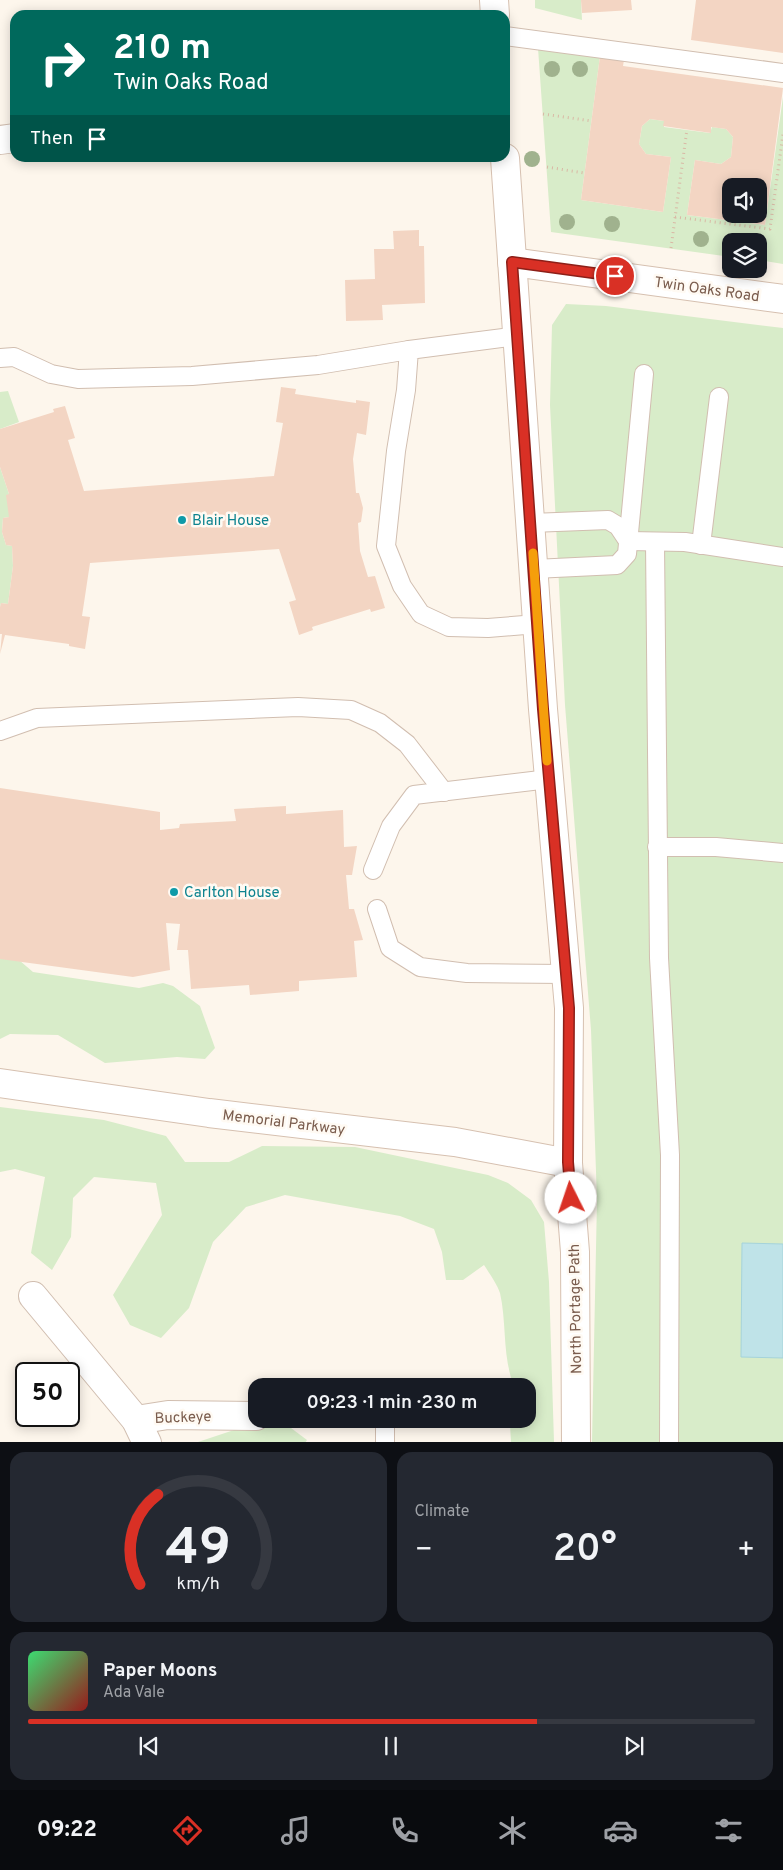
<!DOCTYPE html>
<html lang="en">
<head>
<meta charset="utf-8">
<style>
	body { margin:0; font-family:Overpass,sans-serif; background:#242831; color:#f1f3f6; height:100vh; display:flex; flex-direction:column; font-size:19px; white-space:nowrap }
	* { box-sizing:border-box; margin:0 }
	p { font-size:16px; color:#9ea1a6 }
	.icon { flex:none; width:28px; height:28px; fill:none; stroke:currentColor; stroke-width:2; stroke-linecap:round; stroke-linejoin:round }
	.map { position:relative; height:1442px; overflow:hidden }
	.side { display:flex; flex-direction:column; gap:10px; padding:10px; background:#0d0f14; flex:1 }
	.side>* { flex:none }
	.hud { position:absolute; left:10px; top:10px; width:500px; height:152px; border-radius:15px; box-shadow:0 2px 12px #0003; background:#00695c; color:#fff; overflow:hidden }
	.buttons { position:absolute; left:722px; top:178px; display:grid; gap:10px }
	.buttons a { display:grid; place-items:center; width:45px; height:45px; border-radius:10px; background:#171b24; box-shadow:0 2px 12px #0003; font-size:25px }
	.speed { position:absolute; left:15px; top:1362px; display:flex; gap:10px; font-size:25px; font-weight:700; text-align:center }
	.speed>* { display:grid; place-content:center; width:65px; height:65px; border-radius:50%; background:#171b24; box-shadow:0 2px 12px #0003; line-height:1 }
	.speed .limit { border:2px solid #111; border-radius:8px; background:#fff; color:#111 }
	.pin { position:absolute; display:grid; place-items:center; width:42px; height:42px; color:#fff; margin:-21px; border:2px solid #fff; border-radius:50%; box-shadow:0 1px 5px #0007 }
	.me { position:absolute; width:55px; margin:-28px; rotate:356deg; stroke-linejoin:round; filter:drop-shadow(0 0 4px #0008) }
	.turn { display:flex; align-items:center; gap:18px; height:105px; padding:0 20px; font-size:22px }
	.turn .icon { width:65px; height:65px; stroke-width:2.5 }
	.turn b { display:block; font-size:35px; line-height:42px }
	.then { display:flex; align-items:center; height:48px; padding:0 20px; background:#0003; gap:10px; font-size:19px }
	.big { font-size:38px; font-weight:600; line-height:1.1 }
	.side .tile { flex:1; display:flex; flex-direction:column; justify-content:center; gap:8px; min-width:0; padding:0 18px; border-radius:15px; background:#242831 }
	.side .dial { align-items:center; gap:0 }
	.dial svg { height:130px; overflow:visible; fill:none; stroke:#363941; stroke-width:7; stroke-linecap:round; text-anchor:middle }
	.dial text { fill:#f1f3f6; stroke:none }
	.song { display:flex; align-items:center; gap:15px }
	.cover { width:60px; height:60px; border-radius:8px; background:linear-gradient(135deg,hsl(140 70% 55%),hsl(0 70% 35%)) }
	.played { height:5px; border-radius:2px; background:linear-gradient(90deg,#d93025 70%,#363941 70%) }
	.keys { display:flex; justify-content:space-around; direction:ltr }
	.heat { display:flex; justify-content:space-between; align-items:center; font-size:28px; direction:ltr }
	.side .tiles { flex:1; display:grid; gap:10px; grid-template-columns:1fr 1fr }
	.tile:last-child { grid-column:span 2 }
	.trip { position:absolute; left:248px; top:1378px; width:288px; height:50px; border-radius:15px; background:#171b24; box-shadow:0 2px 12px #0003; font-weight:600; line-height:50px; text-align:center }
	.menu { display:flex; height:80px; justify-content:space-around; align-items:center; background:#090b0e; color:#9ea1a6 }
	.menu .icon { width:35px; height:35px }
	.menu .active { color:#d93025 }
	.menu b { font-size:22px; color:#f1f3f6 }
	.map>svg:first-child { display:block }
	.green { fill:#d8ecc9 }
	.water { fill:#bfe3e8; stroke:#a5d3da }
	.building { fill:#f3d5c3; fill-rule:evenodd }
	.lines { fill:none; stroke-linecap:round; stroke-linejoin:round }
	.service-casing { stroke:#d1beb0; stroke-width:20 }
	.minor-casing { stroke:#d1beb0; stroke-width:30 }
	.secondary-casing { stroke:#d6c0b0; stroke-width:30 }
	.path { stroke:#d9b8a5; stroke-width:3; stroke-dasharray:1 4; stroke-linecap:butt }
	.service { stroke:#fff; stroke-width:18 }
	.minor { stroke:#fff; stroke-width:28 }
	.secondary { stroke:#fff; stroke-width:28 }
	.tree { fill:#a0b28e }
	.route-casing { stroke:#8d1f18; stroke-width:12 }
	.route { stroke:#d93025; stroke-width:9 }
	.slow { stroke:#f59e0b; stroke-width:9 }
	.culture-dot { fill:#0f9aa8; stroke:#fffaf3; stroke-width:2 }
	.labels { text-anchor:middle; stroke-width:5; stroke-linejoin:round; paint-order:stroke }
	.street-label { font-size:15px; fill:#7a5c4d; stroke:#fffaf3 }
	.culture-label { font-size:15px; fill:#0d838f; stroke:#fffaf3; text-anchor:start }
</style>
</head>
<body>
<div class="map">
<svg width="783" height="1443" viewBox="0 0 783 1443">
	<rect width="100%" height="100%" fill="#fdf6ec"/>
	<g class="green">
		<polygon points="535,0 581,0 582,20 535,8"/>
		<polygon points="538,48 600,56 581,200 663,212 671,157 646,154 639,144 642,126 650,119 664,121 664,127 710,133 712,127 726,129 733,137 731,157 721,164 695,160 687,215 765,225 783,97 783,264 759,260 759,241 731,241 731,257 551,232"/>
		<polygon points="566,304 606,306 783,328 783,1442 592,1442 597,1200 591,1030 565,705 550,405 552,325"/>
		<polygon points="8,391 19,422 0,429 0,392"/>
		<polygon points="0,467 9,494 9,517 3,518 2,532 6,545 12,546 13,566 8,604 1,603 0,607"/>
		<polygon points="0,947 6,949 33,972 139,988 163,983 173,986 200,1006 215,1048 205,1059 177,1057 105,1063 58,1035 10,1034 0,1039"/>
		<path d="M0,1107L104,1120L166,1136L185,1162H229L262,1146L355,1147L488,1175L508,1183L531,1200L544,1222L549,1282L554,1442H511L510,1425L513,1419H526V1386H514C502,1356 507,1324 500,1293C497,1284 489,1273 484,1265L463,1280H446L442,1252L434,1229L400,1216L285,1195L246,1207L213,1242L189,1308L161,1338L130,1325L113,1295L162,1215L156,1183L94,1177L73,1198L71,1237L52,1270L31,1253L45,1177L15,1169L0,1172Z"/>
		<polygon points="272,1423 291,1428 307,1440 305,1443 195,1443 252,1424"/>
	</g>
	<polygon class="water" points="742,1243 783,1244 783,1358 741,1357"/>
	<g class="building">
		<polygon points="581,0 631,0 632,10 582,13"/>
		<polygon points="696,0 783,0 783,53 691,40"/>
		<path d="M600,56L624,60L623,66L783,88L765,225L687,215L695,160L721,164L731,157L733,137L726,129L711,127V133L663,126L664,121L650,119L642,126L639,144L646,154L671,157L663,212L581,200ZM731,186H759V214H731Z"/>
		<polygon points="419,230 419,246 424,246 425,303 382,305 383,320 346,321 345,280 375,279 374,249 394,249 393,231"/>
		<polygon points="281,387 296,389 295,394 356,403 356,400 370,402 366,435 357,433 353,459 356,493 359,493 363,508 361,522 358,523 360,551 368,577 375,576 385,608 371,612 370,609 312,627 313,630 299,635 289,602 296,600 279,549 90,563 82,616 90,617 85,649 69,646 69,644 5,635 0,654 2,634 0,634 0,607 1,603 8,604 13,566 12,546 6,545 2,532 3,518 9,517 6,495 9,494 0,467 0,429 54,412 53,409 65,406 75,438 68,440 84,491 274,476 283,423 276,422"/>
		<polygon points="0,788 160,812 160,830 179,828 180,824 236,821 234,809 286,806 286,814 343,810 344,847 357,846 352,875 346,875 349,909 354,909 363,940 354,941 357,977 299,981 299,991 250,995 249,985 191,989 188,950 177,950 180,924 166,923 170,970 133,977 0,959"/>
	</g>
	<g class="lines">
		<defs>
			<g id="service">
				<polyline points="505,36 783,73"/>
				<polyline points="518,336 409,350 406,390 396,451 386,546 402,586 421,614 449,627 488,628 537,624"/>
				<polyline points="0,358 14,357 51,374 78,379 192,376 318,365 409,350"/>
				<polyline points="531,523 608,520 618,526 628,541"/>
				<polyline points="628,541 685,542 783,557"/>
				<polyline points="655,542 659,958 670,1155 669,1443"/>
				<polyline points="701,545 719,397"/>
				<polyline points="534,569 617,565 627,554 644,374"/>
				<polyline points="0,731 37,718 298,707 351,710 380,723 407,744 444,792"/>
				<polyline points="657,847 716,847 783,853"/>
				<polyline points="373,870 391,826 414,795 549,779"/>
				<polyline points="377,909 390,948 420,967 467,973 566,974"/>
				<polyline points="383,1419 385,1419 385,1443"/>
			</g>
			<g id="minor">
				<polyline points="0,140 15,138"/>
				<polyline points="33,1296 136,1420 147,1443"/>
				<polyline points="136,1420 168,1415 256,1416"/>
			</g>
			<g id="secondary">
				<polyline points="494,0 495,15"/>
				<polyline points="505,158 543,709 569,1008 568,1163 575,1252 576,1443"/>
				<polyline points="512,262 783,299"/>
				<polyline points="0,1083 209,1113 455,1142 568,1163"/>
			</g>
		</defs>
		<use href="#service" class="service-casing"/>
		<use href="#minor" class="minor-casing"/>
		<use href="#secondary" class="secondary-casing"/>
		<g class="path">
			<polyline points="543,114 592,121"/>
			<polyline points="547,167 584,173"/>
			<polyline points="675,217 770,229 783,134"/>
			<polyline points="671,248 687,129"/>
		</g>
		<use href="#service" class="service"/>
		<use href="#minor" class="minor"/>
		<use href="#secondary" class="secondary"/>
	</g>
	<g class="tree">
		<circle cx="552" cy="69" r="8"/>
		<circle cx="580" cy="69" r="8"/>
		<circle cx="532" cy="159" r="8"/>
		<circle cx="567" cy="222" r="8"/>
		<circle cx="612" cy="224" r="8"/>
		<circle cx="701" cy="239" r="8"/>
	</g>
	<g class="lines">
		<defs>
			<polyline id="route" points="571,1198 568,1162 569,1008 543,709 512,262 615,276"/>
		</defs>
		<use href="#route" class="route-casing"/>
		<use href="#route" class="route"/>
		<polyline class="slow" points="533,553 547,761"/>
	</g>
	<g class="culture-dot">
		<circle cx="182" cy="520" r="5"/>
		<circle cx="174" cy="892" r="5"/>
	</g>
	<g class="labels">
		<g class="street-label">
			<text transform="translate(707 289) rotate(8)" y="5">Twin Oaks Road</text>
			<text transform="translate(284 1122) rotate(7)" y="5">Memorial Parkway</text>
			<text transform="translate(575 1309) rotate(-91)" y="5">North Portage Path</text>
			<text transform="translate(183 1417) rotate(-2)" y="5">Buckeye</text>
		</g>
		<g class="culture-label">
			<text x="192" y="525">Blair House</text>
			<text x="184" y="897">Carlton House</text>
		</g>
	</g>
</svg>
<div class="buttons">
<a><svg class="icon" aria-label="sound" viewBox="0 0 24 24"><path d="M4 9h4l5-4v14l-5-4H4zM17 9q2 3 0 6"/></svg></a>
<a><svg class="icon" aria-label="layers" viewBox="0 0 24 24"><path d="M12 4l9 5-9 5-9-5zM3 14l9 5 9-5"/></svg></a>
</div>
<div class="speed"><div class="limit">50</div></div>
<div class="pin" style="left:615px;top:276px;background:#d93025"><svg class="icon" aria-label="arrive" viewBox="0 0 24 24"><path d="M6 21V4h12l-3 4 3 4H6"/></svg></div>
<svg class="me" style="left:571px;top:1198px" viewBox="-20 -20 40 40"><circle r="19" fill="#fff"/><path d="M0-13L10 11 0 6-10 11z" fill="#d93025"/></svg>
<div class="trip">09:23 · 1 min · 230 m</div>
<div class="hud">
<div class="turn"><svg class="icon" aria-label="right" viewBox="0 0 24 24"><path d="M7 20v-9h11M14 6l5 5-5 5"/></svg><div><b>210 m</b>Twin Oaks Road</div></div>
<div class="then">Then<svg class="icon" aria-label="arrive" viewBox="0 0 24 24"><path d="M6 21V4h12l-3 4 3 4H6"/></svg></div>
</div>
</div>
<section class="side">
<div class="tiles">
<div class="tile dial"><svg viewBox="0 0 100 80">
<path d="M14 69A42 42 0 1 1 86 69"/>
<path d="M14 69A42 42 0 0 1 25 14" stroke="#d93025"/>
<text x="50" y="56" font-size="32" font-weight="700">49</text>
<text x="50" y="72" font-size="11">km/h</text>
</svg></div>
<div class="tile"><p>Climate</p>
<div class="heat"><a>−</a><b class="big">20°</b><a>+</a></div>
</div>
<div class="tile">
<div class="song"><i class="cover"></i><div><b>Paper Moons</b><p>Ada Vale</p></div></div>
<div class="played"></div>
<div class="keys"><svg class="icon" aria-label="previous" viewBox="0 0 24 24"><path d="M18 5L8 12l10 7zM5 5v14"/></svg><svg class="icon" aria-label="pause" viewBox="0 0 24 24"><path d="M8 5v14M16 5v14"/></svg><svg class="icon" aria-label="next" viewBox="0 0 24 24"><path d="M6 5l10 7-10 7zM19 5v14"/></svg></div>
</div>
</div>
</section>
<nav class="menu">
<b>09:22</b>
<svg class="icon active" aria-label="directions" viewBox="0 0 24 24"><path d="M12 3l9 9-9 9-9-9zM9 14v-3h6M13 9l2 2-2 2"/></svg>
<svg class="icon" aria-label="music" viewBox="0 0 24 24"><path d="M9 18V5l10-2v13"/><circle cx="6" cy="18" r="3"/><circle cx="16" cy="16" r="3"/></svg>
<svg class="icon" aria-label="phone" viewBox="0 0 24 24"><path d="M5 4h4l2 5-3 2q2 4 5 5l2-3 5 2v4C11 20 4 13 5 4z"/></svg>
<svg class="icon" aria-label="climate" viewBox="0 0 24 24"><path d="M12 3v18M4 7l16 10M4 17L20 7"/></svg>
<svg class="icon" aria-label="car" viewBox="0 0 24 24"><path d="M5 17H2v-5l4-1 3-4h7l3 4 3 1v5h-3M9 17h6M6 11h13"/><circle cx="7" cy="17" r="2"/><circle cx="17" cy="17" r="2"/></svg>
<svg class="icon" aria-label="filters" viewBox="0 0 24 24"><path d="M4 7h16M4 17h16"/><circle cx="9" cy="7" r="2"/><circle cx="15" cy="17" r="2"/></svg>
</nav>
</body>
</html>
